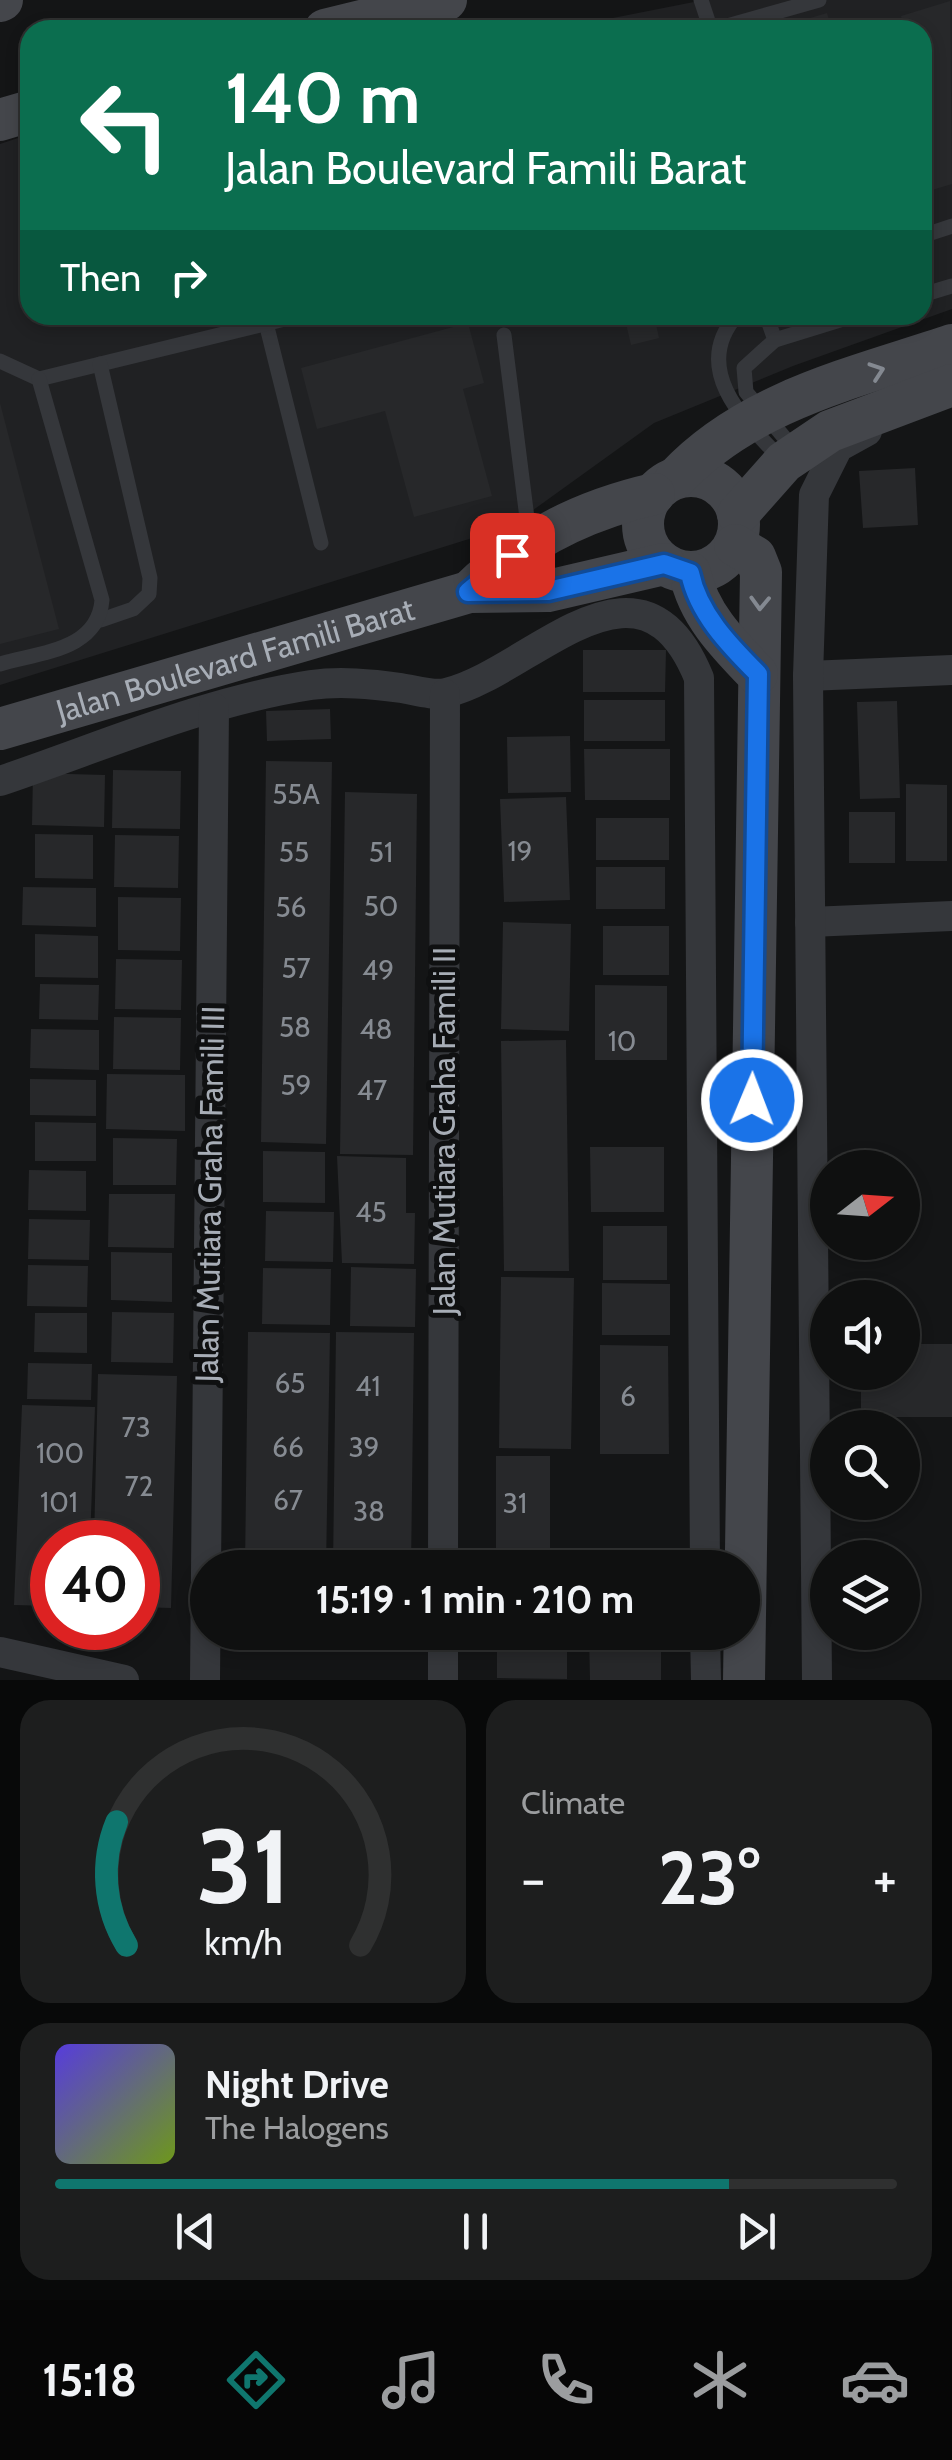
<!DOCTYPE html>
<html lang="en">
<head>
<meta charset="utf-8">
<style>
	body { margin:0; font-family:Cabin,sans-serif; background:#1d1e1e; color:#f1f3f6; height:100vh; display:flex; flex-direction:column; font-size:38px; white-space:nowrap }
	* { box-sizing:border-box; margin:0 }
	p { font-size:32px; color:#9b9d9f }
	.icon { flex:none; width:55px; height:55px; fill:none; stroke:currentColor; stroke-width:2; stroke-linecap:round; stroke-linejoin:round }
	.map { position:relative; height:1680px; overflow:hidden }
	.side { display:flex; flex-direction:column; gap:20px; padding:20px; background:#080909; flex:1 }
	.side>* { flex:none }
	.guide { position:absolute; left:20px; top:20px; width:912px; height:305px; border-radius:30px; box-shadow:0 5px 15px #0003,0 0 0 2px #2f3030; background:#0b6e4f; color:#fff; overflow:hidden }
	.needle { width:65px; rotate:73deg }
	.tools { position:absolute; left:810px; top:1150px; display:grid; gap:20px }
	.tools a { display:grid; place-items:center; width:110px; height:110px; border-radius:50%; background:#0f1010; box-shadow:0 5px 15px #0003,0 0 0 2px #2f3030; font-size:50px }
	.speed { position:absolute; left:30px; top:1520px; display:flex; gap:20px; font-size:50px; font-weight:700; text-align:center }
	.speed>* { display:grid; place-content:center; width:130px; height:130px; border-radius:50%; background:#0f1010; box-shadow:0 5px 15px #0003,0 0 0 2px #2f3030; line-height:1 }
	.speed .limit { border:15px solid #d22; background:#fff; color:#111 }
	.pin { position:absolute; display:grid; place-items:center; width:85px; height:85px; color:#fff; margin:-42px; border-radius:20px; box-shadow:0 5px 15px #0006 }
	.me { position:absolute; width:110px; margin:-55px; rotate:1deg; stroke-linejoin:round; filter:drop-shadow(0 0 8px #0008) }
	.turn { display:flex; align-items:center; gap:35px; height:210px; padding:0 40px; font-size:45px }
	.turn .icon { width:130px; height:130px; stroke-width:2.5 }
	.turn b { display:block; font-size:70px; line-height:85px }
	.then { display:flex; align-items:center; height:95px; padding:0 40px; background:#0003; gap:20px; font-size:38px }
	.big { font-size:75px; font-weight:800; line-height:1.1 }
	.side .widget { flex:1; display:flex; flex-direction:column; justify-content:center; gap:15px; min-width:0; padding:0 35px; border-radius:30px; background:#1d1e1e }
	.side .dial { align-items:center; gap:0 }
	.dial svg { height:260px; overflow:visible; fill:none; stroke:#2f3030; stroke-width:7; stroke-linecap:round; text-anchor:middle }
	.dial text { fill:#f1f3f6; stroke:none }
	.song { display:flex; align-items:center; gap:30px }
	.cover { width:120px; height:120px; border-radius:15px; background:linear-gradient(135deg,hsl(250 70% 55%),hsl(80 70% 35%)) }
	.played { height:10px; border-radius:5px; background:linear-gradient(90deg,#0f766e 80%,#2f3030 80%) }
	.keys { display:flex; justify-content:space-around; direction:ltr }
	.heat { display:flex; justify-content:space-between; align-items:center; font-size:55px; direction:ltr }
	.side .tiles { flex:1; display:grid; gap:20px; grid-template-columns:1fr 1fr }
	.widget:last-child { grid-column:span 2 }
	.trip { position:absolute; left:190px; top:1550px; width:570px; height:100px; border-radius:50px; background:#0f1010; box-shadow:0 5px 15px #0003,0 0 0 2px #2f3030; font-weight:800; line-height:100px; text-align:center }
	.dock { display:flex; height:160px; justify-content:space-around; align-items:center; background:#060606; color:#9b9d9f }
	.dock .icon { width:70px; height:70px }
	.dock .on { color:#0f766e }
	.dock b { font-size:45px; color:#f1f3f6 }
	.map>svg:first-child { display:block }
	.built { fill:#202123 }
	.building { fill:#27282a }
	.lines { fill:none; stroke-linecap:round; stroke-linejoin:round }
	.lane { stroke:#35373b; stroke-width:15 }
	.street { stroke:#35373b; stroke-width:30 }
	.secondary { stroke:#44464b; stroke-width:42 }
	.oneway { stroke:#848991 }
	.route-casing { stroke:#114b97; stroke-width:25 }
	.route { stroke:#1a73e8; stroke-width:18 }
	.labels { text-anchor:middle; stroke-width:10; stroke-linejoin:round; paint-order:stroke }
	.number-label { font-size:28px; fill:#868b92 }
	.street-label { font-size:32px; fill:#a7adb6; stroke:#0f1011 }
</style>
</head>
<body>
<div class="map">
<svg width="952" height="1680" viewBox="0 0 952 1680">
	<rect width="100%" height="100%" fill="#141516"/>
	<polygon class="built" points="704,0 952,0 952,309 793,366 654,423 511,526 0,685 0,144 30,134 30,315 922,315 922,30 552,30"/>
	<g class="building">
		<polygon points="950,1 952,184 922,193 922,30 905,30 901,16"/>
		<polygon points="827,13 832,30 773,30 773,29"/>
		<polygon points="624,315 654,315 659,338 631,345"/>
		<polygon points="468,323 484,383 463,389 492,496 414,517 385,411 317,429 301,368"/>
		<polygon points="0,403 59,629 0,644"/>
		<polygon points="915,468 918,525 863,528 859,471"/>
		<polygon points="583,650 666,650 665,692 583,692"/>
		<rect x="584" y="700" width="81" height="41"/>
		<polygon points="897,701 900,798 860,799 857,702"/>
		<polygon points="330,709 331,739 267,741 266,711"/>
		<polygon points="570,736 571,792 508,793 507,737"/>
		<polygon points="584,749 670,749 670,800 585,800"/>
		<polygon points="266,761 332,762 326,1144 261,1142"/>
		<polygon points="113,770 181,771 180,829 112,828"/>
		<polygon points="33,773 105,775 104,827 32,825"/>
		<polygon points="906,784 947,785 947,861 906,861"/>
		<polygon points="345,792 417,794 413,1155 340,1154"/>
		<polygon points="566,797 570,900 504,902 500,799"/>
		<rect x="849" y="812" width="46" height="51"/>
		<rect x="596" y="818" width="73" height="42"/>
		<polygon points="35,834 93,835 93,879 35,878"/>
		<polygon points="115,835 179,836 178,888 114,887"/>
		<rect x="596" y="867" width="69" height="42"/>
		<polygon points="23,887 96,888 96,927 22,925"/>
		<polygon points="118,897 181,898 180,951 118,950"/>
		<polygon points="503,922 571,924 569,1031 501,1029"/>
		<rect x="603" y="926" width="66" height="49"/>
		<polygon points="35,934 98,936 98,978 35,977"/>
		<polygon points="116,959 182,960 181,1010 115,1009"/>
		<polygon points="40,984 99,985 98,1020 39,1019"/>
		<polygon points="595,985 667,986 667,1060 595,1060"/>
		<polygon points="114,1017 181,1018 180,1070 113,1069"/>
		<polygon points="31,1029 99,1030 99,1070 30,1068"/>
		<polygon points="566,1040 569,1271 504,1271 501,1041"/>
		<polygon points="107,1074 185,1075 185,1131 106,1129"/>
		<polygon points="30,1079 96,1080 96,1116 30,1115"/>
		<polygon points="35,1122 96,1123 96,1161 35,1161"/>
		<polygon points="113,1138 177,1139 176,1185 113,1185"/>
		<polygon points="590,1147 664,1147 664,1212 591,1212"/>
		<polygon points="263,1151 325,1152 325,1203 263,1202"/>
		<polygon points="337,1156 406,1158 406,1213 415,1213 414,1264 342,1263"/>
		<polygon points="29,1170 86,1171 86,1211 28,1210"/>
		<polygon points="109,1194 175,1194 174,1248 108,1247"/>
		<polygon points="266,1211 334,1212 333,1262 265,1261"/>
		<polygon points="29,1219 90,1220 89,1260 28,1259"/>
		<rect x="603" y="1226" width="64" height="54"/>
		<polygon points="111,1252 172,1253 172,1302 111,1300"/>
		<polygon points="28,1265 88,1266 87,1307 27,1306"/>
		<polygon points="351,1267 416,1269 415,1327 350,1326"/>
		<polygon points="263,1268 331,1269 330,1325 262,1324"/>
		<polygon points="501,1277 574,1278 571,1449 499,1448"/>
		<polygon points="602,1283 670,1284 670,1335 602,1335"/>
		<polygon points="112,1312 174,1313 173,1363 111,1362"/>
		<polygon points="35,1313 87,1313 87,1353 34,1352"/>
		<polygon points="248,1332 330,1333 326,1568 245,1568"/>
		<polygon points="336,1332 414,1333 411,1568 333,1568"/>
		<polygon points="902,1344 952,1344 952,1417 861,1417 861,1372 902,1372"/>
		<polygon points="600,1345 668,1346 669,1454 600,1454"/>
		<polygon points="28,1363 92,1364 91,1400 27,1399"/>
		<polygon points="98,1374 177,1376 171,1608 138,1607 138,1542 94,1542"/>
		<polygon points="22,1405 95,1407 90,1542 52,1542 52,1606 14,1605"/>
		<rect x="496" y="1456" width="54" height="112"/>
		<polygon points="244,1632 326,1632 326,1641 244,1640"/>
		<polygon points="332,1632 410,1632 410,1639 332,1638"/>
		<polygon points="497,1632 567,1633 567,1679 497,1678"/>
		<polygon points="589,1635 661,1636 661,1680 590,1680"/>
	</g>
	<g class="lines">
		<g class="lane">
			<polyline points="701,0 711,30"/>
			<polyline points="713,30 819,0"/>
			<polyline points="922,236 952,226"/>
			<polyline points="922,295 952,286"/>
			<path d="M737,315C690,368 743,420 781,459"/>
			<polyline points="766,315 775,340"/>
			<polyline points="266,323 321,543"/>
			<polyline points="504,335 530,542 547,587"/>
			<polyline points="0,361 39,379 301,315"/>
			<polyline points="100,364 150,578 149,594 133,609 101,620"/>
			<polyline points="794,449 746,392 744,368 775,340 856,315"/>
			<path d="M0,664C41,652 98,650 102,600L39,379"/>
		</g>
		<g class="street">
			<polyline points="808,676 952,670"/>
			<path d="M0,781C101,747 205,701 311,685C341,681 371,684 401,688C414,690 434,696 446,693C531,673 640,533 699,678L705,1568"/>
			<polyline points="810,922 952,916"/>
			<polyline points="443,1568 445,694"/>
			<polyline points="705,1632 706,1680"/>
			<polyline points="0,1652 124,1680"/>
			<polyline points="205,1680 214,708"/>
			<polyline points="443,1680 443,1632"/>
			<polyline points="817,1680 808,676 814,495 838,447 867,431"/>
		</g>
		<g class="secondary">
			<polyline points="0,1 2,0"/>
			<polyline points="325,30 446,0"/>
			<polyline points="0,120 30,111"/>
			<circle cx="691" cy="524" r="48"/>
			<path d="M676,478C748,401 854,378 952,345"/>
			<polyline points="738,514 784,462 830,431 952,385"/>
			<polyline points="735,545 755,557 761,572 744,1680"/>
			<path d="M690,573C698,614 729,645 757,674"/>
			<path d="M469,592C520,542 583,510 654,494"/>
			<path id="s1" d="M0,729L469,592L548,591L664,564"/>
		</g>
	</g>
	<defs><path id="oneway-chevron" d="M-2-3.5L2.5 0L-2 3.5" fill="none" stroke-width="1.6" stroke-linecap="round" stroke-linejoin="round" transform="scale(2.5)"/></defs>
	<g class="oneway">
		<use href="#oneway-chevron" transform="translate(877 371) rotate(-19)"/>
		<use href="#oneway-chevron" transform="translate(760 603) rotate(92)"/>
	</g>
	<g class="lines">
		<defs>
			<path id="route" d="M512,555L468,592L548,591L664,564L690,573C698,613 729,645 758,674L752,1100"/>
		</defs>
		<use href="#route" class="route-casing"/>
		<use href="#route" class="route"/>
	</g>
	<g class="labels">
		<g class="number-label">
			<text x="296" y="804">55A</text>
			<text x="520" y="861">19</text>
			<text x="294" y="862">55</text>
			<text x="381" y="862">51</text>
			<text x="381" y="916">50</text>
			<text x="291" y="917">56</text>
			<text x="296" y="978">57</text>
			<text x="378" y="980">49</text>
			<text x="295" y="1037">58</text>
			<text x="376" y="1039">48</text>
			<text x="622" y="1051">10</text>
			<text x="296" y="1095">59</text>
			<text x="372" y="1100">47</text>
			<text x="371" y="1222">45</text>
			<text x="290" y="1393">65</text>
			<text x="368" y="1396">41</text>
			<text x="628" y="1406">6</text>
			<text x="136" y="1437">73</text>
			<text x="288" y="1457">66</text>
			<text x="364" y="1457">39</text>
			<text x="60" y="1463">100</text>
			<text x="139" y="1496">72</text>
			<text x="288" y="1510">67</text>
			<text x="59" y="1512">101</text>
			<text x="515" y="1513">31</text>
			<text x="369" y="1521">38</text>
		</g>
		<g class="street-label">
			<text dy="11" stroke="none"><textPath href="#s1" startOffset="245">Jalan Boulevard Famili Barat</textPath></text>
			<text transform="translate(444 1131) rotate(-90)" y="11">Jalan Mutiara Graha Famili II</text>
			<text transform="translate(210 1194) rotate(-89)" y="11">Jalan Mutiara Graha Famili III</text>
		</g>
	</g>
</svg>
<div class="tools">
<a><svg class="needle" viewBox="-14 -14 28 28"><path d="M0-13l5 13h-10z" fill="#e53935"/><path d="M0 13l5-13h-10z" fill="#9b9d9f"/></svg></a>
<a><svg class="icon" aria-label="sound" viewBox="0 0 24 24"><path d="M4 9h4l5-4v14l-5-4H4zM17 9q2 3 0 6"/></svg></a>
<a><svg class="icon" aria-label="search" viewBox="0 0 24 24"><circle cx="10" cy="10" r="6"/><path d="M15 15l6 6"/></svg></a>
<a><svg class="icon" aria-label="layers" viewBox="0 0 24 24"><path d="M12 4l9 5-9 5-9-5zM3 14l9 5 9-5"/></svg></a>
</div>
<div class="speed"><div class="limit">40</div></div>
<div class="pin" style="left:512px;top:555px;background:#d93025"><svg class="icon" aria-label="arrive" viewBox="0 0 24 24"><path d="M6 21V4h12l-3 4 3 4H6"/></svg></div>
<svg class="me" style="left:752px;top:1100px" viewBox="-20 -20 40 40"><circle r="17" fill="#1a73e8" stroke="#fff" stroke-width="3"/><path d="M0-11L8 9 0 5-8 9z" fill="#fff"/></svg>
<div class="trip">15:19 · 1 min · 210 m</div>
<div class="guide">
<div class="turn"><svg class="icon" aria-label="left" viewBox="0 0 24 24"><path d="M17 20v-9H6M10 6l-5 5 5 5"/></svg><div><b>140 m</b>Jalan Boulevard Famili Barat</div></div>
<div class="then">Then<svg class="icon" aria-label="right" viewBox="0 0 24 24"><path d="M7 20v-9h11M14 6l5 5-5 5"/></svg></div>
</div>
</div>
<section class="side">
<div class="tiles">
<div class="widget dial"><svg viewBox="0 0 100 80">
<path d="M14 69A42 42 0 1 1 86 69"/>
<path d="M14 69A42 42 0 0 1 11 31" stroke="#0f766e"/>
<text x="50" y="56" font-size="32" font-weight="700">31</text>
<text x="50" y="72" font-size="11">km/h</text>
</svg></div>
<div class="widget"><p>Climate</p>
<div class="heat"><a>−</a><b class="big">23°</b><a>+</a></div>
</div>
<div class="widget">
<div class="song"><i class="cover"></i><div><b>Night Drive</b><p>The Halogens</p></div></div>
<div class="played"></div>
<div class="keys"><svg class="icon" aria-label="previous" viewBox="0 0 24 24"><path d="M18 5L8 12l10 7zM5 5v14"/></svg><svg class="icon" aria-label="pause" viewBox="0 0 24 24"><path d="M8 5v14M16 5v14"/></svg><svg class="icon" aria-label="next" viewBox="0 0 24 24"><path d="M6 5l10 7-10 7zM19 5v14"/></svg></div>
</div>
</div>
</section>
<nav class="dock">
<b>15:18</b>
<svg class="icon on" aria-label="directions" viewBox="0 0 24 24"><path d="M12 3l9 9-9 9-9-9zM9 14v-3h6M13 9l2 2-2 2"/></svg>
<svg class="icon" aria-label="music" viewBox="0 0 24 24"><path d="M9 18V5l10-2v13"/><circle cx="6" cy="18" r="3"/><circle cx="16" cy="16" r="3"/></svg>
<svg class="icon" aria-label="phone" viewBox="0 0 24 24"><path d="M5 4h4l2 5-3 2q2 4 5 5l2-3 5 2v4C11 20 4 13 5 4z"/></svg>
<svg class="icon" aria-label="climate" viewBox="0 0 24 24"><path d="M12 3v18M4 7l16 10M4 17L20 7"/></svg>
<svg class="icon" aria-label="car" viewBox="0 0 24 24"><path d="M5 17H2v-5l4-1 3-4h7l3 4 3 1v5h-3M9 17h6M6 11h13"/><circle cx="7" cy="17" r="2"/><circle cx="17" cy="17" r="2"/></svg>
</nav>
</body>
</html>
